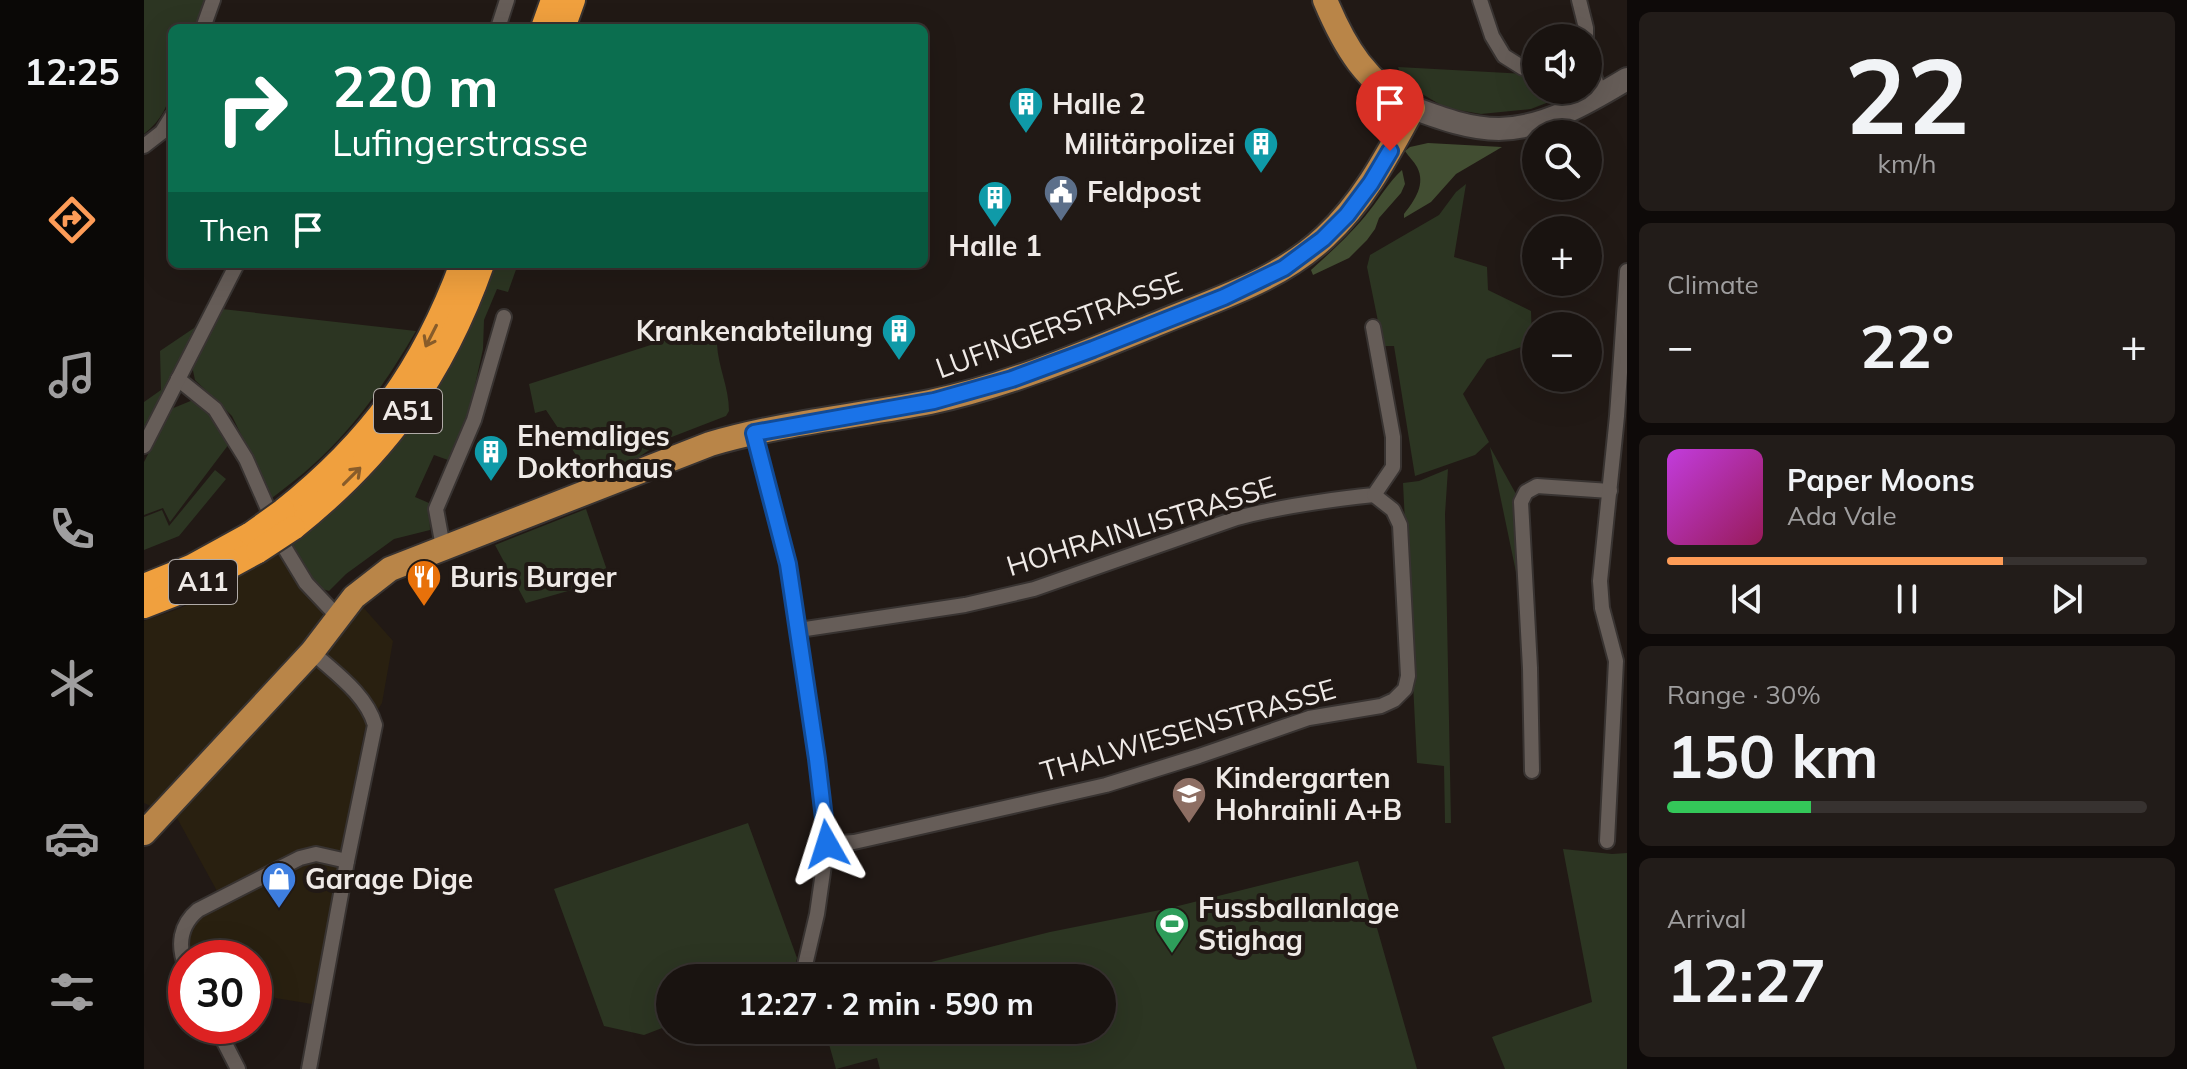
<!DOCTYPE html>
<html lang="en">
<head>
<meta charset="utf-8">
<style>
	body { margin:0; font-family:Mulish,sans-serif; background:#221c19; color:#f1f3f6; height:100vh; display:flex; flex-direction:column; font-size:30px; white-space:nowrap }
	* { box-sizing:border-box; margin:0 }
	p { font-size:26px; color:#9f9e9f }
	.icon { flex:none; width:44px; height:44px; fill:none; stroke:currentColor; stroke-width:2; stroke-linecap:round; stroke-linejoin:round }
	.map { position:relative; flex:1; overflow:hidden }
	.sheet { display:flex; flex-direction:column; gap:12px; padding:12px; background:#0e0a09; width:560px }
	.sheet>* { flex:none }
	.banner { position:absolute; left:24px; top:24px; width:760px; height:244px; border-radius:12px; box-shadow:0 8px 32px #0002,0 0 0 2px #373230; background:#0b6e4f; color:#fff; overflow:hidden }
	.fabs { position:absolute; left:1378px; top:24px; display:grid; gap:16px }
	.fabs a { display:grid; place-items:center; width:80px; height:80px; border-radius:50%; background:#191310; box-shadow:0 8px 32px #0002,0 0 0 2px #373230; font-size:40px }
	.speed { position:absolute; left:24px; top:940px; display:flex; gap:16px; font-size:40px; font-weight:700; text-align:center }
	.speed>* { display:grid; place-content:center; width:104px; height:104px; border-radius:50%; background:#191310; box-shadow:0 8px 32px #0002,0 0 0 2px #373230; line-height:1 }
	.speed .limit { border:12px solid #d22; background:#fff; color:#111 }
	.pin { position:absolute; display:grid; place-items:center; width:68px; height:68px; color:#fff; margin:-82px -34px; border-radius:50% 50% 50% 0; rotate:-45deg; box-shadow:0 0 8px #0007 }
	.pin .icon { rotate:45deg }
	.me { position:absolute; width:88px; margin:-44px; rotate:354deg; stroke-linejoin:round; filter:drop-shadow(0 0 6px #0008) }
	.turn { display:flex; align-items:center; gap:28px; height:168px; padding:0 32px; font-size:36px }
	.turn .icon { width:104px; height:104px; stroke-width:2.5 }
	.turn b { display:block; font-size:56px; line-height:68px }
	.then { display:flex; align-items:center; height:76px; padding:0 32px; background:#0003; gap:16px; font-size:30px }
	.big { font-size:60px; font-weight:700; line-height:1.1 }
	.sheet .tile { flex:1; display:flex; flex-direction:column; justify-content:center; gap:12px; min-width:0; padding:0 28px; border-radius:12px; background:#221c19 }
	.sheet .dial { align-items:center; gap:0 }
	.dial b { font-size:104px; line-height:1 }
	.song { display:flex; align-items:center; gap:24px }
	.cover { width:96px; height:96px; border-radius:12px; background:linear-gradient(135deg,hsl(290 70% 55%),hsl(330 70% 35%)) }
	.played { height:8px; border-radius:4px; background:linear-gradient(90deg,#fe9c57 70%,#373230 70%) }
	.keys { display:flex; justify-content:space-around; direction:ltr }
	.heat { display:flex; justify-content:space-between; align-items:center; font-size:44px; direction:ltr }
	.charge { height:12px; border-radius:6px; background:linear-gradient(90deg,#34c759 30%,#373230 0) }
	.trip { position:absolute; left:512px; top:964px; width:460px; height:80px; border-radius:40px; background:#191310; box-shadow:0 8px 32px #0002,0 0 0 2px #373230; font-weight:700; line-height:80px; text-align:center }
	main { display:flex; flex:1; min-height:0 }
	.dock { display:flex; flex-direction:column; width:144px; justify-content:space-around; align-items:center; background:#0a0806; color:#9f9e9f }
	.dock .icon { width:56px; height:56px }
	.dock .on { color:#fe9c57 }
	.dock b { font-size:36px; color:#f1f3f6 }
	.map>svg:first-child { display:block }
	.commercial { fill:#292010 }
	.green { fill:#2c3522 }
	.forest { fill:#424e32 }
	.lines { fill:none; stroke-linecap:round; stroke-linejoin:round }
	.street-casing { stroke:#383331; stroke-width:18 }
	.secondary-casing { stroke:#383331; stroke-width:26 }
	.primary-casing { stroke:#383331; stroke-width:28 }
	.highway-casing { stroke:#383331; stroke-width:28 }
	.street { stroke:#665d58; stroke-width:14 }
	.secondary { stroke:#665d58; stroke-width:22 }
	.primary { stroke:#b98548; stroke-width:24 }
	.highway { stroke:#f0a03e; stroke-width:24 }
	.highway-bridge-casing { stroke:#383331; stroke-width:28; stroke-linecap:butt }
	.highway-bridge { stroke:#f0a03e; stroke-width:24 }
	.oneway { stroke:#885c2a }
	.route-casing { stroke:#114b97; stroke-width:20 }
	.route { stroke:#1a73e8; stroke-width:14 }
	.labels { text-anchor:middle; stroke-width:8; stroke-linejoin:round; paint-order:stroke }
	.shield { fill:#211915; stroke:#b1aba8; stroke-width:2 }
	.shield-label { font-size:26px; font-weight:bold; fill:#efeae7 }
	.poi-label { font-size:28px; font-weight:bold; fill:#efeae7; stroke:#211915; text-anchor:start }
	.street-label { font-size:28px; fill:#efeae7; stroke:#211915 }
</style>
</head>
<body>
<main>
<nav class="dock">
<b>12:25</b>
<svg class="icon on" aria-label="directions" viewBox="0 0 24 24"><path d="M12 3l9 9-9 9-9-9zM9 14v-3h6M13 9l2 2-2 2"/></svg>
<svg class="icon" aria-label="music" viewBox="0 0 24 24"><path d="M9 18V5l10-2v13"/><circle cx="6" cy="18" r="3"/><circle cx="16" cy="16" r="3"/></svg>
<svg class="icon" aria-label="phone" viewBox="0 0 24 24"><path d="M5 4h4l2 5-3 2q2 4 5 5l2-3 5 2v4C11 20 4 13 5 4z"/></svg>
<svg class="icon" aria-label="climate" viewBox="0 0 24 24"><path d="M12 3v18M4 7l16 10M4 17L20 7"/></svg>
<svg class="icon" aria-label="car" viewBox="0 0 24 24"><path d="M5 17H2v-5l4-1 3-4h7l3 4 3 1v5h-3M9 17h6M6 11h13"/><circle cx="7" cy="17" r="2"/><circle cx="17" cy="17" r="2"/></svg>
<svg class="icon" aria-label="filters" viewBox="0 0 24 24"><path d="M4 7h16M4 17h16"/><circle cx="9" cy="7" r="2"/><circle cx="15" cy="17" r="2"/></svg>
</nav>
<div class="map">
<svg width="1483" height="1069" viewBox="0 0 1483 1069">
	<rect width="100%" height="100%" fill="#211915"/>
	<polygon class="commercial" points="142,550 193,617 210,597 249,641 238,703 220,732 168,1004 131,998 110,958 45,958 42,937 53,917 79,902 33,818 0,803 0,621 37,608"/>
	<g class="green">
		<path d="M0,0H61L51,28H28C28,68 36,107 0,134Z"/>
		<polygon points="1254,67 1383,74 1392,72 1392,90 1433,91 1387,109 1337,114 1302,108 1261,84"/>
		<polygon points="1322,184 1310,257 1343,267 1344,290 1387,311 1388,343 1343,359 1319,394 1345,442 1331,455 1271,476 1250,346 1239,346 1223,267 1226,255 1295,215 1312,192"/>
		<polygon points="349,264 374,264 364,292 353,289 340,320 339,349 326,408 304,460 290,455 271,497 285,503 286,530 250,539 202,574 185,591 172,587 148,544 227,471"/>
		<path d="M78,309L272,331C244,379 212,426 171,463C157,476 142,487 128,498L88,416L51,380L48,366Z"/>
		<polygon points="53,326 0,431 0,402 17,390 16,351"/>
		<path d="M541,334L573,344C574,367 585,387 585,411L582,416L520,440L495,457L446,476L402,410L391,413L385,384Z"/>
		<polygon points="49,400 66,413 85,444 26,522 19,508 0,515 0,462 27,409"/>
		<polygon points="1346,447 1372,494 1378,601"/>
		<polygon points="1304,469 1301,514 1307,823 1301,823 1300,766 1273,763 1259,483 1275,481"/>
		<polygon points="71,470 82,479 35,536 0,550 0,517 18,510 25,526"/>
		<polygon points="442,509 466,579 382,603 351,545"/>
		<polygon points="604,823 653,958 648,978 526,978 526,1025 500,1035 460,1026 410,889"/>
		<polygon points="1419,849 1468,854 1483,853 1483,1069 1361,1069 1348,1037 1448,1002"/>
		<polygon points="1214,861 1273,1069 736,1069 733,1058 692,1069 681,1030 958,1030 958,978 724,978 906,932 1026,908"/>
	</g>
	<g class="forest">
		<path d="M1284,143L1358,147L1312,174L1287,202L1260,218V214C1271,200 1282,184 1273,167C1270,161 1264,156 1261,151L1266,147Z"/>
		<path d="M1258,170L1261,184L1257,193L1235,218L1231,229L1223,240L1205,258L1169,275L1167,270C1188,251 1209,232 1226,210C1237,196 1245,182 1258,170Z"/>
	</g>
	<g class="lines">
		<defs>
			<g id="street">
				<polyline points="1336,0 1348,36 1360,56 1379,68 1392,64"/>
				<polyline points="1435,0 1442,28 1442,38"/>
				<polyline points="59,28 69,0"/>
				<polyline points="354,28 363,0"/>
				<polyline points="1444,56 1456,95"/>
				<polyline points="0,146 18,132 28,116"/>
				<polyline points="34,379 71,409 102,459 142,550 162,583 194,617"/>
				<polyline points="610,433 644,564 673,759 683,844 673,914 658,978"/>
				<polyline points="0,446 93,264"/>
				<polyline points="299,547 292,509 330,420 360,317"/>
				<path d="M655,630L821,605L890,589L1093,518C1138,506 1183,500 1230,495L1249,467V437L1229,327"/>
				<polyline points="1388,771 1386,668 1377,502 1382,492 1393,486 1466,491"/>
				<polyline points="1463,841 1472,661 1458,608 1456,581 1473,416 1483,271"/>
				<polyline points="683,844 710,842 962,785 1055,756 1165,718 1237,706 1250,700 1261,689 1264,676 1256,525 1249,510 1230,495"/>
				<path d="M42,967C33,945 36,925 54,910L156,858L172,854L203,861"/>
				<polyline points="72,1026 94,1069"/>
				<path d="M165,1069L203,861L231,725C222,694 191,673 168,652"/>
			</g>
			<path id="secondary" d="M1269,108C1296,118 1325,129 1355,129C1401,128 1445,102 1483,79"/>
			<path id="primary" d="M0,833L168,652L210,597L246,569L566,444C637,423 713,416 786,402C863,386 941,353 1015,323C1072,299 1134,281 1181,237C1220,201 1244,154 1269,108C1222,83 1201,48 1181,0"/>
			<g id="highway">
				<polyline points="399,28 409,0"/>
				<polyline points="419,28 429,0"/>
				<path d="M139,511C227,441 279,369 318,264"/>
				<path d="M149,528C241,455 299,375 338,264"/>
				<polyline points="0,586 47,567 107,534"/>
				<polyline points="0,606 46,588 114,551"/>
			</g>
		</defs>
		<use href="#street" class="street-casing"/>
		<use href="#secondary" class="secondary-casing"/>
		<use href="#primary" class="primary-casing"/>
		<use href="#highway" class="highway-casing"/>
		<use href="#street" class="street"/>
		<use href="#secondary" class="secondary"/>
		<use href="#primary" class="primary"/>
		<use href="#highway" class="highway"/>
		<defs>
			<g id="highway-bridge">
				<polyline points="107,534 139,511"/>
				<polyline points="114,551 149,528"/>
			</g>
		</defs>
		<use href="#highway-bridge" class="highway-bridge-casing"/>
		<use href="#highway-bridge" class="highway-bridge"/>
	</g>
	<defs><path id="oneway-shaft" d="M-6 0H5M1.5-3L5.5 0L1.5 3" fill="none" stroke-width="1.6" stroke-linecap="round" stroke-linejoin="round" transform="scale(2)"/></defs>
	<g class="oneway">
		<use href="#oneway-shaft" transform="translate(287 336) rotate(117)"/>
		<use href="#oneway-shaft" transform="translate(208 476) rotate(-45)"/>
	</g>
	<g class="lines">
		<defs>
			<polyline id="route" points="683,844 673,759 644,564 610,433 790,401 868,379 949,349 1080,297 1140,268 1179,239 1203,215 1227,183 1246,151"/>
		</defs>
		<use href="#route" class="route-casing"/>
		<use href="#route" class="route"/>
	</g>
	<defs>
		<symbol id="building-pin" viewBox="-11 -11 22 30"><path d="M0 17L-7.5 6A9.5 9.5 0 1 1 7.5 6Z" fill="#0f9aa8" stroke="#211915"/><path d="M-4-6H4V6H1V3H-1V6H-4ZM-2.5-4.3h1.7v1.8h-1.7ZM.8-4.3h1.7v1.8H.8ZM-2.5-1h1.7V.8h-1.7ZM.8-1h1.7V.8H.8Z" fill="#fff"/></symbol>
		<symbol id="civic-pin" viewBox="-11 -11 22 30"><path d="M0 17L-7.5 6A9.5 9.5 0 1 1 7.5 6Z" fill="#5c6f8a" stroke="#211915"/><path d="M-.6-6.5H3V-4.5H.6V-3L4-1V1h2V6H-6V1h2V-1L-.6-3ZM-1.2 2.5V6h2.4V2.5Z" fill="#fff"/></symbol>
		<symbol id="restaurant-pin" viewBox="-11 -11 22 30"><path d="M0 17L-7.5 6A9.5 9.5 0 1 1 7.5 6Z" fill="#e8710a" stroke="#211915"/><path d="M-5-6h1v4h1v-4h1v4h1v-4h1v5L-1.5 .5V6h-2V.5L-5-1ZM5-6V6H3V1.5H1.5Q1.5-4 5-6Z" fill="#fff"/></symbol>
		<symbol id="school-pin" viewBox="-11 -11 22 30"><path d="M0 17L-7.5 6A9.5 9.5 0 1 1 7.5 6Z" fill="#8d6e63" stroke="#211915"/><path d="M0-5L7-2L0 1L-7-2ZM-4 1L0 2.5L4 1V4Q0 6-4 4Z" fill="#fff"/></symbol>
		<symbol id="shop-pin" viewBox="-11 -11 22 30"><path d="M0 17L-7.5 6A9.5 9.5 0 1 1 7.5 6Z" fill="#3f7fe0" stroke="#211915"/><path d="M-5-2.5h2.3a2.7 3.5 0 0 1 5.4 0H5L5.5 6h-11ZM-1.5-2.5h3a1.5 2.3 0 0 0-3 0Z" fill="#fff"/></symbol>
		<symbol id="stadium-pin" viewBox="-11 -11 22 30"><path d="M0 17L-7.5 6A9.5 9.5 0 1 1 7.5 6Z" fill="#2e9e5b" stroke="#211915"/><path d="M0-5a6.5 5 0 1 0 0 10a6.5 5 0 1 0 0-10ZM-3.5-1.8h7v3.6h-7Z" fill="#fff"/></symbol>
	</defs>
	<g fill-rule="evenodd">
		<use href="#building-pin" x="862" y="84" width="40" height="54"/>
		<use href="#building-pin" x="1097" y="124" width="40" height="54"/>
		<use href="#civic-pin" x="897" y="172" width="40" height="54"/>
		<use href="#building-pin" x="831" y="178" width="40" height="54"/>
		<use href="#building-pin" x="735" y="311" width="40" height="54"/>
		<use href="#building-pin" x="327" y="432" width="40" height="54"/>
		<use href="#restaurant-pin" x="260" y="557" width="40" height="54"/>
		<use href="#school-pin" x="1025" y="774" width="40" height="54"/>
		<use href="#shop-pin" x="115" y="859" width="40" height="54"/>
		<use href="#stadium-pin" x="1008" y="904" width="40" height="54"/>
	</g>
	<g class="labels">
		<g class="shield">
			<rect x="230" y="389" width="68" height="44" rx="6"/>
			<rect x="25" y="560" width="68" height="44" rx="6"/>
		</g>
		<g class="shield-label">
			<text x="264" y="420">A51</text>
			<text x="59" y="591">A11</text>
		</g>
		<g class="poi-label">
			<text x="908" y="114">Halle 2</text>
			<text x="1091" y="154" text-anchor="end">Militärpolizei</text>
			<text x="943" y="202">Feldpost</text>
			<text x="851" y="256" text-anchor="middle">Halle 1</text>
			<text x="729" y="341" text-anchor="end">Krankenabteilung</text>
			<text x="373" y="446">Ehemaliges<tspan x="373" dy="32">Doktorhaus</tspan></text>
			<text x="306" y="587">Buris Burger</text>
			<text x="1071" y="788">Kindergarten<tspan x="1071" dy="32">Hohrainli A+B</tspan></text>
			<text x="161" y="889">Garage Dige</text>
			<text x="1054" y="918">Fussballanlage<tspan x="1054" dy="32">Stighag</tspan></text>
		</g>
		<g class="street-label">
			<text transform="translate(915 325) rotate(-20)" y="10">LUFINGERSTRASSE</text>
			<text transform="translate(997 526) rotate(-17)" y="10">HOHRAINLISTRASSE</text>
			<text transform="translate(1044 730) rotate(-16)" y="10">THALWIESENSTRASSE</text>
		</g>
	</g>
</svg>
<div class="fabs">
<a><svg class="icon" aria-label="sound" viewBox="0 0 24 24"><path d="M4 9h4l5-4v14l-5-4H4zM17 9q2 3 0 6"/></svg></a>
<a><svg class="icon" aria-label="search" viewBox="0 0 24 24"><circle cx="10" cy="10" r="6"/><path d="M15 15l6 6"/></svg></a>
<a>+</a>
<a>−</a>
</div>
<div class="speed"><div class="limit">30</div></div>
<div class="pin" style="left:1246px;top:151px;background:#d93025"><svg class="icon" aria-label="arrive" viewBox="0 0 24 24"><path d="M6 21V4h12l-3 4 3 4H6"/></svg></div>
<svg class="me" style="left:683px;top:844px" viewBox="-20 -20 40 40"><path d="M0-17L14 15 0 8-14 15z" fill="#1a73e8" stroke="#fff" stroke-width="4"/></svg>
<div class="trip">12:27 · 2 min · 590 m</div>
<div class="banner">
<div class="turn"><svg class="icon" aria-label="right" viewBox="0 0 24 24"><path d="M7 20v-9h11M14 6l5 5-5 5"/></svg><div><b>220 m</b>Lufingerstrasse</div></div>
<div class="then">Then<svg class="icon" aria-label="arrive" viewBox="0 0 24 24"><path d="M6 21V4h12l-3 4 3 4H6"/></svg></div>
</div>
</div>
<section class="sheet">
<div class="tile dial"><b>22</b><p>km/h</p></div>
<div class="tile"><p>Climate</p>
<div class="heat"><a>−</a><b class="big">22°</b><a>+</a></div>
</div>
<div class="tile">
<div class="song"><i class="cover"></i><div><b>Paper Moons</b><p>Ada Vale</p></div></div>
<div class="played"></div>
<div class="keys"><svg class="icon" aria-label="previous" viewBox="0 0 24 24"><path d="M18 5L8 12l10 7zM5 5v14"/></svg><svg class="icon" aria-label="pause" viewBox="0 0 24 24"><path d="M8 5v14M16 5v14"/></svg><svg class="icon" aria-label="next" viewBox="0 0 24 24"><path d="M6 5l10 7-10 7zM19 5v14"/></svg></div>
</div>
<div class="tile"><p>Range · 30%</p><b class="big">150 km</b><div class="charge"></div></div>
<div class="tile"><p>Arrival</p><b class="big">12:27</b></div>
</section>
</main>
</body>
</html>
